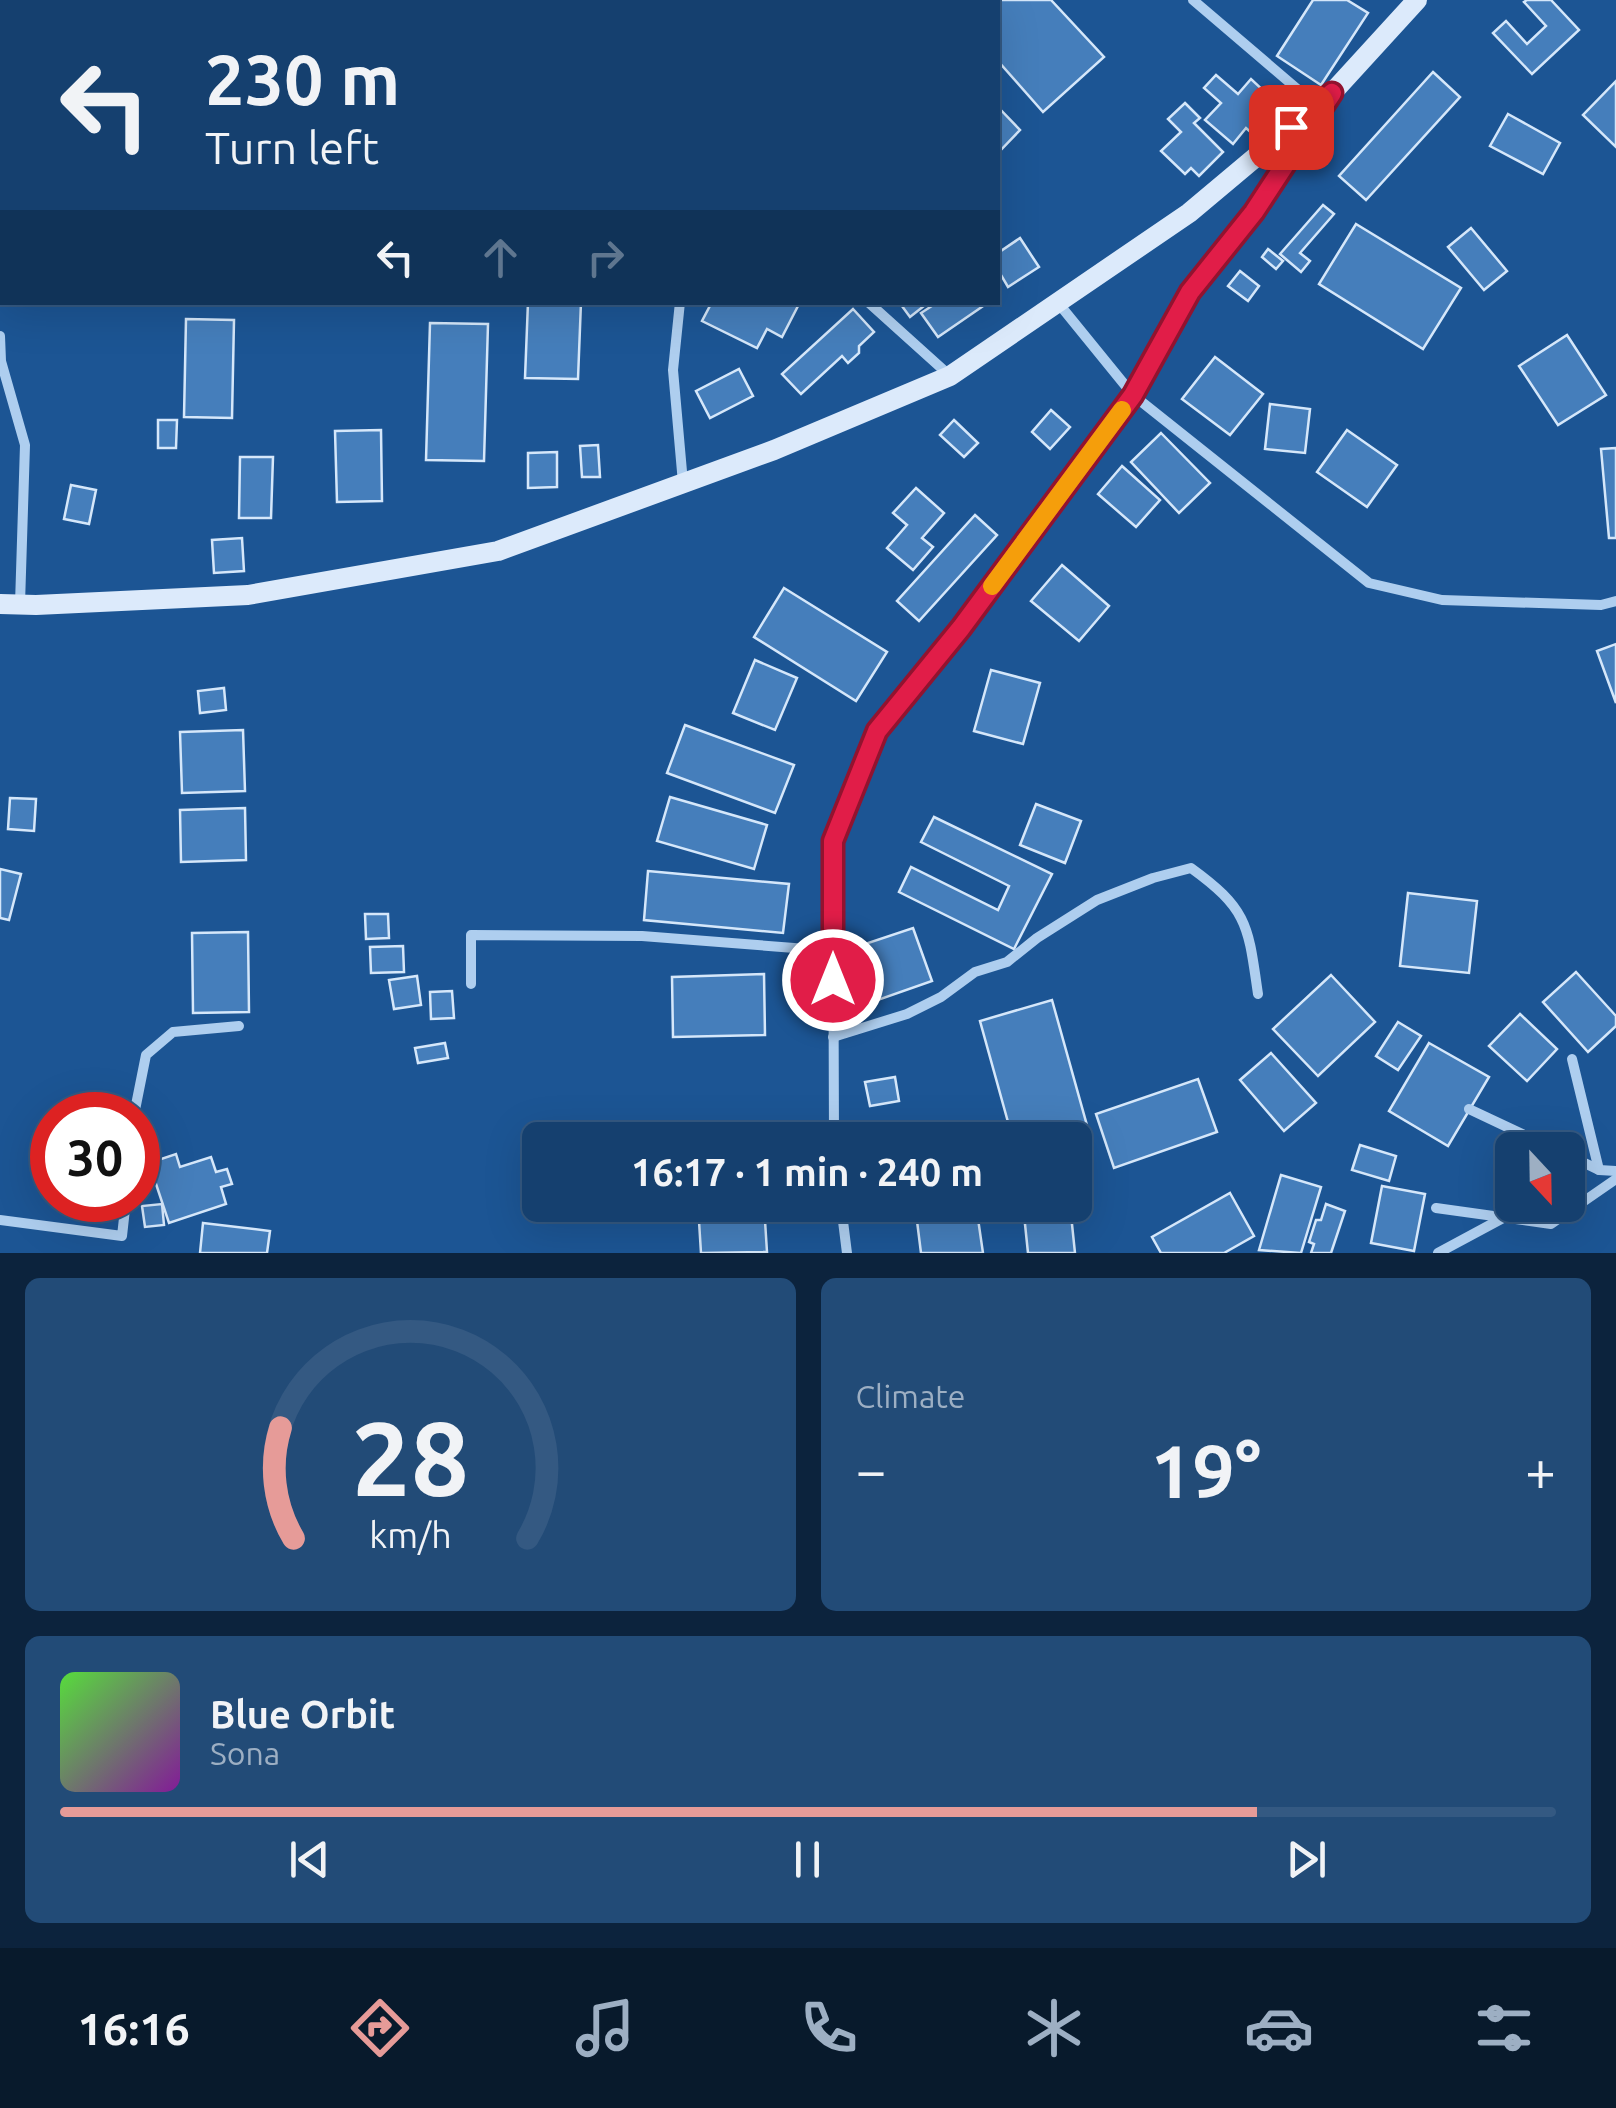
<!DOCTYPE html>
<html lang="en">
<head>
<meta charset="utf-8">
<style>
	body { margin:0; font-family:Ubuntu,sans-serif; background:#224b77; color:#f1f3f6; height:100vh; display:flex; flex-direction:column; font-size:38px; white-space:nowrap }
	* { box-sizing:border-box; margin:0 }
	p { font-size:32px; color:#9dafc3 }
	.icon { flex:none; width:55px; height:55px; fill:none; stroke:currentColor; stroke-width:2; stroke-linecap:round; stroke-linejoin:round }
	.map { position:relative; height:1253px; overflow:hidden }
	.drawer { display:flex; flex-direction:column; gap:25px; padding:25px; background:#0c233d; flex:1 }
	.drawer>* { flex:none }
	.hud { position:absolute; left:0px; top:0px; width:1000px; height:305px; box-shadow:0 10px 40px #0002,0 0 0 2px #345982; background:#15406f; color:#f1f3f6; overflow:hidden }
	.needle { width:65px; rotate:158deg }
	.controls { position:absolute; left:1495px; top:1132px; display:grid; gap:20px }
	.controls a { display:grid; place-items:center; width:90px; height:90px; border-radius:15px; background:#15406f; box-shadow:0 10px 40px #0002,0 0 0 2px #345982; font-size:50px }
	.speed { position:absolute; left:30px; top:1092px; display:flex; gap:20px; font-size:50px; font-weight:700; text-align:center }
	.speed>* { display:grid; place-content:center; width:130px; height:130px; border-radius:50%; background:#15406f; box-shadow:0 10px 40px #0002,0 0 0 2px #345982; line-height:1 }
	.speed .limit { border:15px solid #d22; background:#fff; color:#111 }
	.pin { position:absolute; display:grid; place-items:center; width:85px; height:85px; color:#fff; margin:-42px; border-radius:20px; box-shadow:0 5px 15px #0006 }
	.me { position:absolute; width:110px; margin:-55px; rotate:0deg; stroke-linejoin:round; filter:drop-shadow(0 0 8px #0008) }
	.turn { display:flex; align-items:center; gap:35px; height:210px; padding:0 40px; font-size:45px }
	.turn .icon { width:130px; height:130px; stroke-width:2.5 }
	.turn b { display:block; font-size:70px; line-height:85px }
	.lanes { display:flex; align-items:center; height:95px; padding:0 40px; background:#0003; justify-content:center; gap:50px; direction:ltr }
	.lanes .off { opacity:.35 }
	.big { font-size:75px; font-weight:700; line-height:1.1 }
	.drawer .widget { flex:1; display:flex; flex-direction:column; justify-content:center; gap:15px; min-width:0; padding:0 35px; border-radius:15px; background:#224b77 }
	.drawer .dial { align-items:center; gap:0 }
	.dial svg { height:260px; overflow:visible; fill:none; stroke:#345982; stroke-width:7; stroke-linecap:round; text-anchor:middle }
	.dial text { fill:#f1f3f6; stroke:none }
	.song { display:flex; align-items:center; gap:30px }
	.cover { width:120px; height:120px; border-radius:15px; background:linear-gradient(135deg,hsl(110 70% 55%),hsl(290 70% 35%)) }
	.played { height:10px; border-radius:5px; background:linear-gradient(90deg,#e69b98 80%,#345982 80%) }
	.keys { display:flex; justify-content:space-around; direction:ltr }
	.heat { display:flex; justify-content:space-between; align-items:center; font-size:55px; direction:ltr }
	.drawer .tiles { flex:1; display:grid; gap:25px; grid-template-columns:1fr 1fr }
	.widget:last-child { grid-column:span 2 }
	.trip { position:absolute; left:522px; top:1122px; width:570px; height:100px; border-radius:15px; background:#15406f; box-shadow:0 10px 40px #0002,0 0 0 2px #345982; font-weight:700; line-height:100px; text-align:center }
	.tab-bar { display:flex; height:160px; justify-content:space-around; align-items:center; background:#081a2c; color:#9dafc3 }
	.tab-bar .icon { width:70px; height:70px }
	.tab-bar .on { color:#e69b98 }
	.tab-bar b { font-size:45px; color:#f1f3f6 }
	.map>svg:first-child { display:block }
	.building { fill:#457ebb; stroke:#d5e7fa; stroke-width:2.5 }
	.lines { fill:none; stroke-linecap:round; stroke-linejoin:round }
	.minor { stroke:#aeceef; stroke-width:10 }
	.secondary { stroke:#dceafb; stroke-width:20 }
	.route-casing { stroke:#92132f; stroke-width:25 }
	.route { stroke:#e11d48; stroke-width:18 }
	.slow { stroke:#f59e0b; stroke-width:18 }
</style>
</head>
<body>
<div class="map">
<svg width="1616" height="1253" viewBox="0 0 1616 1253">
	<rect width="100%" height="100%" fill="#1c5594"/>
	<g class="building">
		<polygon points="997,0 1051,0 1104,57 1043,112 998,61 998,2 994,2"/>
		<polygon points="1313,0 1347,0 1368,13 1321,85 1277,56"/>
		<polygon points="1527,0 1551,0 1579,30 1532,74 1493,33 1506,21 1527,44 1546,26 1524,2"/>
		<polygon points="1433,72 1460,97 1366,200 1339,176"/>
		<polygon points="1216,75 1238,94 1251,79 1281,107 1255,136 1246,128 1233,144 1205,120 1221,103 1204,88"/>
		<polygon points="1616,81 1616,147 1583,115"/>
		<polygon points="1185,103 1200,118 1194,123 1223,152 1199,176 1191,168 1185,174 1161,151 1181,132 1168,119"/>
		<polygon points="998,107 1020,130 998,153"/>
		<polygon points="1508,114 1560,143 1543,174 1490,146"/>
		<polygon points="1323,205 1334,214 1300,253 1310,261 1301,272 1280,254"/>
		<polygon points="1356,224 1461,288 1423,349 1319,284"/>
		<polygon points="1471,228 1507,271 1484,290 1448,247"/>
		<polygon points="1020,238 1039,267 1008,287 998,270 998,253"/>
		<polygon points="1268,249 1283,261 1276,269 1262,257"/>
		<polygon points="1240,271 1259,286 1248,301 1228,286"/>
		<polygon points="528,302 581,302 578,379 525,378"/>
		<polygon points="712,302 797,302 799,304 782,337 767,329 757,348 702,321"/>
		<polygon points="899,302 929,302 910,317"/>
		<polygon points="938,302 989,302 938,337 921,313"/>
		<polygon points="853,309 874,332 859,346 859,353 848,363 842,356 801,394 782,374"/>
		<polygon points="186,319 234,320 232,418 184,417"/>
		<polygon points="430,323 488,324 484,461 426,460"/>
		<polygon points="1567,335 1606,395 1558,425 1519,366"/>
		<polygon points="1215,357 1263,394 1230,435 1182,399"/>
		<polygon points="739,369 753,396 710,418 696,391"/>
		<polygon points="1270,404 1310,409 1305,453 1265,449"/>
		<polygon points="1051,410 1070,427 1050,449 1032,432"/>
		<polygon points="158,420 177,420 176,448 158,448"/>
		<polygon points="954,420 978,443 964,457 940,435"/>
		<polygon points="381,430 382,501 337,502 335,431"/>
		<polygon points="1347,430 1397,465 1367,507 1317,472"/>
		<polygon points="1161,433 1210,483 1179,513 1131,462"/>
		<polygon points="598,445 600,477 582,477 580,446"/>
		<polygon points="1616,448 1616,538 1609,538 1601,449"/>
		<polygon points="557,452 557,487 528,488 528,453"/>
		<polygon points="240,457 273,457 271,518 239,518"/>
		<polygon points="1122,466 1160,500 1136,527 1098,494"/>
		<polygon points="71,485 96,490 89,524 64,519"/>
		<polygon points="916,488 944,513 922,538 933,547 913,570 887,548 907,525 893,513"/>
		<polygon points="975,515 997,535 919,621 897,601"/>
		<polygon points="242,538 244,571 214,573 212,540"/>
		<polygon points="1062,565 1109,606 1079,641 1031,601"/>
		<polygon points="784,588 887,652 856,701 754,637"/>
		<polygon points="1616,644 1616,703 1597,651"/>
		<polygon points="755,660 797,678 775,730 733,713"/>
		<polygon points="991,670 1040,683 1023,744 974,731"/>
		<polygon points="224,688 226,710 200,713 198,691"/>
		<polygon points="685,725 794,765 775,813 667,773"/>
		<polygon points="243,730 245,791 182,793 180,732"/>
		<polygon points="670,797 767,825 754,869 657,841"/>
		<polygon points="10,798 36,799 34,831 8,829"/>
		<polygon points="1036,804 1081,821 1065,863 1020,845"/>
		<polygon points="245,808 246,860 181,862 180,810"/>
		<polygon points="934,817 1052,874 1014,949 899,892 911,867 998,910 1009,886 921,842"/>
		<polygon points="0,869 21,874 9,920 0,918"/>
		<polygon points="648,871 789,884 783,933 644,920"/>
		<polygon points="1408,893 1477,901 1469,973 1400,966"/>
		<polygon points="365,914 388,914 389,938 366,939"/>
		<polygon points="913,928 932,981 875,1001 856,947"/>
		<polygon points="248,932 249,1012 193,1013 192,933"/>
		<polygon points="403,946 404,972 371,973 370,947"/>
		<polygon points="1576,972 1616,1016 1616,1026 1588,1052 1543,1002"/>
		<polygon points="764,974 765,1035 673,1037 672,977"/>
		<polygon points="1331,975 1375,1022 1318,1076 1273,1029"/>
		<polygon points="417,976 421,1005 394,1009 389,980"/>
		<polygon points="452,991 454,1018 431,1019 430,992"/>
		<polygon points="1052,1000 1088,1129 1049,1140 1013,1140 980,1021"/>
		<polygon points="1520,1014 1557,1049 1527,1081 1489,1046"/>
		<polygon points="1398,1022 1421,1036 1398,1070 1376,1056"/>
		<polygon points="445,1043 448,1058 418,1063 415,1048"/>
		<polygon points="1429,1043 1489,1077 1448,1146 1389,1111"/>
		<polygon points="1271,1053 1316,1103 1284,1131 1240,1080"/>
		<polygon points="895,1077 899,1101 870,1106 865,1082"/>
		<polygon points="1198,1079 1217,1132 1114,1168 1096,1114"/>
		<polygon points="900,1127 901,1140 872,1140 871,1130"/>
		<polygon points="1360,1145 1396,1156 1389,1181 1352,1170"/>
		<polygon points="176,1154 180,1167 211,1157 216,1172 227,1169 232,1184 221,1187 226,1204 169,1223 149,1163"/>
		<polygon points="1281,1175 1321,1187 1301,1253 1259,1250"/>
		<polygon points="1382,1186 1425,1194 1414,1251 1371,1243"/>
		<polygon points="1230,1193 1254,1236 1224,1253 1161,1253 1152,1237"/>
		<polygon points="162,1204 164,1225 145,1227 142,1206"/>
		<polygon points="1326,1204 1345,1211 1331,1253 1311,1253 1314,1244 1309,1242 1316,1220 1321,1220"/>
		<polygon points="698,1205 764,1205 767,1252 701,1253"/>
		<polygon points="915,1205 976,1205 983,1253 921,1253"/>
		<polygon points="1023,1205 1070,1205 1075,1253 1028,1253"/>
		<polygon points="203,1223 270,1231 267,1253 200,1253"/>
	</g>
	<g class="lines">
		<g class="minor">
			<polyline points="317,0 318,2"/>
			<polyline points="1193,0 1316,105"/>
			<polyline points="85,2 87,0"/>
			<polyline points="0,165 2,155"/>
			<polyline points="680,302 673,370 683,483"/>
			<polyline points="868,302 949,375"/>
			<polyline points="1059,304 1133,395 1369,583 1442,600 1601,605 1616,601"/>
			<polyline points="0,336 1,361 25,445 20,604"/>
			<polyline points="471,984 471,935 642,936 833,951"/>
			<path d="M833,1037L907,1014L941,997L975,972L1007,962L1037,938L1097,900L1153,878L1191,868C1249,910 1248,926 1258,994"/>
			<polyline points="1572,1059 1599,1170"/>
			<polyline points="1469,1109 1556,1150"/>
			<polyline points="134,1115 146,1055 173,1032 239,1026"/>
			<polyline points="834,1140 833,841 877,731 961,627 1133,395 1189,292 1254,212 1319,113"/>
			<polyline points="1568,1155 1599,1170 1616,1171"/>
			<polyline points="841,1205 847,1253"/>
			<polyline points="1436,1208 1551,1224 1616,1179"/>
			<polyline points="0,1220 122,1236 126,1200"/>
			<polyline points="1438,1253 1503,1218"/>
		</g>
		<polyline class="secondary" points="0,604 36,605 248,595 498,551 774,450 950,376 1189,213 1332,93 1417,0"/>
	</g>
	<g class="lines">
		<defs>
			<polyline id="route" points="833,980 833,841 877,731 961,628 1133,395 1190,292 1254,212 1332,93 1291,127"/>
		</defs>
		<use href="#route" class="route-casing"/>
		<use href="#route" class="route"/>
		<polyline class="slow" points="992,586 1122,410"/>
	</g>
</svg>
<div class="controls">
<a><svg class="needle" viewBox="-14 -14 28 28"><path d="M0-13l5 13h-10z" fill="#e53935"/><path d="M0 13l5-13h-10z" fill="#9dafc3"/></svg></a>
</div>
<div class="speed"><div class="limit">30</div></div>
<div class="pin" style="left:1291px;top:127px;background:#d93025"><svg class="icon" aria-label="arrive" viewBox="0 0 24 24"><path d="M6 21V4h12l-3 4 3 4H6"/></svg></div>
<svg class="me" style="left:833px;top:980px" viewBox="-20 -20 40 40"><circle r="17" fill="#e11d48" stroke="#fff" stroke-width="3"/><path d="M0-11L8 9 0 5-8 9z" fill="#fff"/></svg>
<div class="trip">16:17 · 1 min · 240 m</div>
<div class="hud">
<div class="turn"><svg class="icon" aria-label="left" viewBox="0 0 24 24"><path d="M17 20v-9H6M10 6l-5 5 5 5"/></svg><div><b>230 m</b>Turn left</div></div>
<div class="lanes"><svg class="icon" aria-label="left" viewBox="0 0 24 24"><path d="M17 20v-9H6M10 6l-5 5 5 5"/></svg><svg class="icon off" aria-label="ahead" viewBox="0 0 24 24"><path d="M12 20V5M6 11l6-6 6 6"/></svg><svg class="icon off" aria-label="right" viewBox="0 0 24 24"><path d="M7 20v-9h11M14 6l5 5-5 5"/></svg></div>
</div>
</div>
<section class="drawer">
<div class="tiles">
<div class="widget dial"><svg viewBox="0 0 100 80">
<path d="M14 69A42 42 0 1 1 86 69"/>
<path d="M14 69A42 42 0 0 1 10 35" stroke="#e69b98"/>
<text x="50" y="56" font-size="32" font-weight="700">28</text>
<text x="50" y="72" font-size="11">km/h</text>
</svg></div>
<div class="widget"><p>Climate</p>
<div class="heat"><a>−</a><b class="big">19°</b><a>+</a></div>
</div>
<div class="widget">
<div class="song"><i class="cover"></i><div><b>Blue Orbit</b><p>Sona</p></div></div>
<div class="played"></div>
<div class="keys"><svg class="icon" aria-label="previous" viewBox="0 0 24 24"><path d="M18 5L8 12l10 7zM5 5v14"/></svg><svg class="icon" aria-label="pause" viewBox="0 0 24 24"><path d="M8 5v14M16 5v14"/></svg><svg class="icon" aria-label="next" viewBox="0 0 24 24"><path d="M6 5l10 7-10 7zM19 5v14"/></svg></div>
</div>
</div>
</section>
<nav class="tab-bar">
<b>16:16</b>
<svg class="icon on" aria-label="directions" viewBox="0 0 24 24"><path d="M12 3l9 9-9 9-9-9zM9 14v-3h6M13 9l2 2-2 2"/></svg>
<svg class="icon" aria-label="music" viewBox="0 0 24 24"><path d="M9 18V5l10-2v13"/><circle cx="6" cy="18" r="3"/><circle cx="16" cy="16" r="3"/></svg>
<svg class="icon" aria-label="phone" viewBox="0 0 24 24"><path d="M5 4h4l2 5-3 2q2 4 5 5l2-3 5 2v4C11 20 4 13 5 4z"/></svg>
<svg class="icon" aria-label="climate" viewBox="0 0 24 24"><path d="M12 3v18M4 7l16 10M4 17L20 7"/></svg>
<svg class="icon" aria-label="car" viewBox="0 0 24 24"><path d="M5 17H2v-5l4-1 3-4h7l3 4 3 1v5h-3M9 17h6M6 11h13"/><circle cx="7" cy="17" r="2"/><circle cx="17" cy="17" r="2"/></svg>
<svg class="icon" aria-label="filters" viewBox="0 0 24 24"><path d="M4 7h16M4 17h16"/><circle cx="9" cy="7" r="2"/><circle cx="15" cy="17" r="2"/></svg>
</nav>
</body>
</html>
